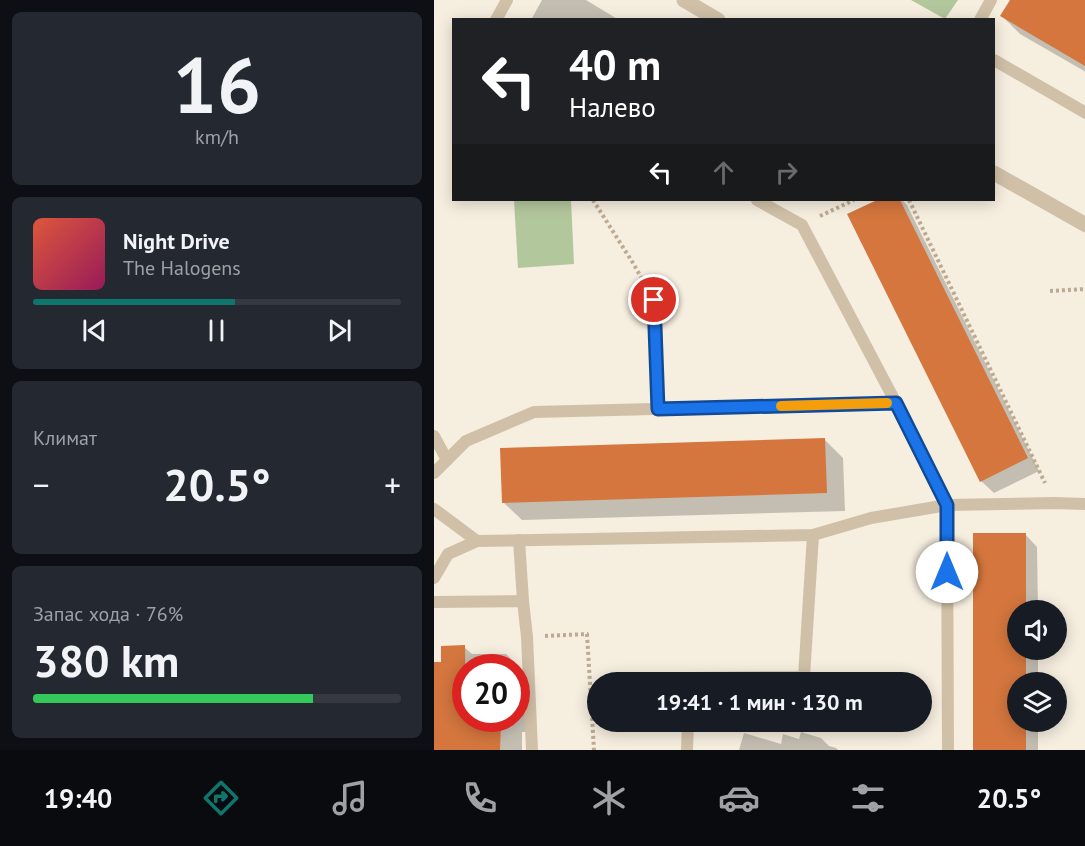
<!DOCTYPE html>
<html lang="ru">
<head>
<meta charset="utf-8">
<style>
	body { margin:0; font-family:"PT Sans",sans-serif; background:#242831; color:#f1f3f6; height:100vh; display:flex; flex-direction:column; font-size:22px; white-space:nowrap }
	* { box-sizing:border-box; margin:0 }
	p { font-size:20px; color:#9ea1a6 }
	.icon { flex:none; width:33px; height:33px; fill:none; stroke:currentColor; stroke-width:2; stroke-linecap:round; stroke-linejoin:round }
	.map { position:relative; flex:1; overflow:hidden }
	.sheet { display:flex; flex-direction:column; gap:12px; padding:12px; background:#0d0f14; width:434px }
	.sheet>* { flex:none }
	.banner { position:absolute; left:18px; top:18px; width:543px; height:183px; border-radius:0px; box-shadow:0 3px 15px #0003; background:#202124; color:#fff; overflow:hidden }
	.controls { position:absolute; left:573px; top:600px; display:grid; gap:12px }
	.controls a { display:grid; place-items:center; width:60px; height:60px; border-radius:50%; background:#171b24; box-shadow:0 3px 15px #0003; font-size:30px }
	.speed { position:absolute; left:18px; top:654px; display:flex; gap:12px; font-size:30px; font-weight:700; text-align:center }
	.speed>* { display:grid; place-content:center; width:78px; height:78px; border-radius:50%; background:#171b24; box-shadow:0 3px 15px #0003; line-height:1 }
	.speed .limit { border:9px solid #d22; background:#fff; color:#111 }
	.pin { position:absolute; display:grid; place-items:center; width:51px; height:51px; color:#fff; margin:-26px; border:3px solid #fff; border-radius:50%; box-shadow:0 2px 6px #0007 }
	.me { position:absolute; width:66px; margin:-33px; rotate:0deg; stroke-linejoin:round; filter:drop-shadow(0 0 4px #0008) }
	.turn { display:flex; align-items:center; gap:21px; height:126px; padding:0 18px; font-size:27px }
	.turn .icon { width:78px; height:78px; stroke-width:2.5 }
	.turn b { display:block; font-size:42px; line-height:51px }
	.lanes { display:flex; align-items:center; height:57px; padding:0 18px; background:#0003; justify-content:center; gap:30px; direction:ltr }
	.lanes .off { opacity:.35 }
	.big { font-size:45px; font-weight:700; line-height:1.1 }
	.sheet .card { flex:1; display:flex; flex-direction:column; justify-content:center; gap:9px; min-width:0; padding:0 21px; border-radius:9px; background:#242831 }
	.sheet .dial { align-items:center; gap:0 }
	.dial b { font-size:78px; line-height:1 }
	.song { display:flex; align-items:center; gap:18px }
	.cover { width:72px; height:72px; border-radius:9px; background:linear-gradient(135deg,hsl(10 70% 55%),hsl(330 70% 35%)) }
	.played { height:6px; border-radius:3px; background:linear-gradient(90deg,#0f766e 55%,#363941 55%) }
	.keys { display:flex; justify-content:space-around; direction:ltr }
	.heat { display:flex; justify-content:space-between; align-items:center; font-size:33px; direction:ltr }
	.charge { height:9px; border-radius:4px; background:linear-gradient(90deg,#34c759 76%,#363941 0) }
	.trip { position:absolute; left:153px; top:672px; width:345px; height:60px; border-radius:30px; background:#171b24; box-shadow:0 3px 15px #0003; font-weight:700; line-height:60px; text-align:center }
	.dock { display:flex; height:96px; justify-content:space-around; align-items:center; background:#090b0e; color:#9ea1a6 }
	.dock .icon { width:42px; height:42px }
	.dock .current { color:#0f766e }
	.dock b { font-size:27px; color:#f1f3f6 }
	main { display:flex; flex:1; min-height:0 }
	.map>svg:first-child { display:block }
	.green { fill:#b3c79c }
	.shadow { fill:#0003; fill-rule:evenodd }
	.building { fill:#d4763e }
	.lines { fill:none; stroke-linecap:round; stroke-linejoin:round }
	.path { stroke:#bcaa92; stroke-width:4; stroke-dasharray:3 3; stroke-linecap:butt }
	.lane { stroke:#d0c0a8; stroke-width:12 }
	.street { stroke:#d0c0a8; stroke-width:15 }
	.route-casing { stroke:#114b97; stroke-width:15 }
	.route { stroke:#1a73e8; stroke-width:10 }
	.slow { stroke:#f59e0b; stroke-width:10 }
</style>
</head>
<body>
<main>
<section class="sheet">
<div class="card dial"><b>16</b><p>km/h</p></div>
<div class="card">
<div class="song"><i class="cover"></i><div><b>Night Drive</b><p>The Halogens</p></div></div>
<div class="played"></div>
<div class="keys"><svg class="icon" aria-label="previous" viewBox="0 0 24 24"><path d="M18 5L8 12l10 7zM5 5v14"/></svg><svg class="icon" aria-label="pause" viewBox="0 0 24 24"><path d="M8 5v14M16 5v14"/></svg><svg class="icon" aria-label="next" viewBox="0 0 24 24"><path d="M6 5l10 7-10 7zM19 5v14"/></svg></div>
</div>
<div class="card"><p>Климат</p>
<div class="heat"><a>−</a><b class="big">20.5°</b><a>+</a></div>
</div>
<div class="card"><p>Запас хода · 76%</p><b class="big">380 km</b><div class="charge"></div></div>
</section>
<div class="map">
<svg width="652" height="750" viewBox="0 0 652 750">
	<rect width="100%" height="100%" fill="#f6eedf"/>
	<g class="green">
		<polygon points="477,0 524,0 511,19"/>
		<polygon points="80,200 137,200 140,264 84,268"/>
	</g>
	<g class="shadow">
		<polygon points="108,0 152,0 185,20 97,20"/>
		<polygon points="577,0 652,0 652,72 586,34 568,16"/>
		<polygon points="446,200 468,200 473,205 605,471 560,493 547,481 416,215"/>
		<polygon points="391,440 409,458 411,511 88,520 69,502"/>
		<polygon points="591,534 603,547 604,610 584,610 584,650 604,650 604,682 584,682 584,722 604,722 604,750 540,750"/>
		<path d="M30,647L38,654H72L91,672L93,732H88V750H0V664L8,663ZM32,668H82V718H32Z"/>
		<polygon points="367,732 387,738 395,746 402,748 404,750 305,750 310,733 347,744 349,734 365,739"/>
	</g>
	<g class="building">
		<polygon points="576,0 651,0 651,66 566,16"/>
		<polygon points="443,200 466,200 594,458 546,482 413,214"/>
		<polygon points="391,438 393,493 68,503 66,448"/>
		<polygon points="539,533 592,533 592,610 584,610 584,650 592,650 592,682 584,682 584,722 592,722 592,750 539,750"/>
		<polygon points="31,645 32,718 64,718 64,724 67,724 66,750 0,750 0,662 7,662 7,646"/>
	</g>
	<g class="lines">
		<g class="path">
			<polyline points="159,200 199,263 211,284"/>
			<polyline points="475,200 611,483"/>
			<polyline points="386,216 420,200"/>
			<polyline points="616,291 652,289"/>
			<polyline points="111,636 153,634 160,750"/>
		</g>
		<g class="lane">
			<polyline points="62,20 73,0"/>
			<polyline points="546,20 557,0"/>
			<polyline points="560,60 652,113"/>
			<polyline points="323,200 368,225 462,403 513,505 514,750"/>
			<polyline points="220,300 224,409"/>
			<polyline points="0,436 13,460"/>
			<polyline points="0,473 32,441 100,412 462,403"/>
			<polyline points="0,509 43,541 379,535 437,518 513,505 621,503 652,504"/>
			<polyline points="85,540 89,601"/>
			<polyline points="0,578 14,554 43,541"/>
			<polyline points="0,602 89,601 93,637 98,750"/>
			<polyline points="254,682 254,678 370,677 379,535"/>
			<polyline points="253,750 254,722"/>
		</g>
		<g class="street">
			<polyline points="250,0 284,20"/>
			<polyline points="560,173 652,225"/>
		</g>
	</g>
	<g class="lines">
		<defs>
			<polyline id="route" points="220,300 224,409 462,403 513,505 513,572"/>
		</defs>
		<use href="#route" class="route-casing"/>
		<use href="#route" class="route"/>
		<polyline class="slow" points="347,406 453,403"/>
	</g>
</svg>
<div class="controls">
<a><svg class="icon" aria-label="sound" viewBox="0 0 24 24"><path d="M4 9h4l5-4v14l-5-4H4zM17 9q2 3 0 6"/></svg></a>
<a><svg class="icon" aria-label="layers" viewBox="0 0 24 24"><path d="M12 4l9 5-9 5-9-5zM3 14l9 5 9-5"/></svg></a>
</div>
<div class="speed"><div class="limit">20</div></div>
<div class="pin" style="left:220px;top:300px;background:#d93025"><svg class="icon" aria-label="arrive" viewBox="0 0 24 24"><path d="M6 21V4h12l-3 4 3 4H6"/></svg></div>
<svg class="me" style="left:513px;top:572px" viewBox="-20 -20 40 40"><circle r="19" fill="#fff"/><path d="M0-13L10 11 0 6-10 11z" fill="#1a73e8"/></svg>
<div class="trip">19:41 · 1 мин · 130 m</div>
<div class="banner">
<div class="turn"><svg class="icon" aria-label="left" viewBox="0 0 24 24"><path d="M17 20v-9H6M10 6l-5 5 5 5"/></svg><div><b>40 m</b>Налево</div></div>
<div class="lanes"><svg class="icon" aria-label="left" viewBox="0 0 24 24"><path d="M17 20v-9H6M10 6l-5 5 5 5"/></svg><svg class="icon off" aria-label="ahead" viewBox="0 0 24 24"><path d="M12 20V5M6 11l6-6 6 6"/></svg><svg class="icon off" aria-label="right" viewBox="0 0 24 24"><path d="M7 20v-9h11M14 6l5 5-5 5"/></svg></div>
</div>
</div>
</main>
<nav class="dock">
<b>19:40</b>
<svg class="icon current" aria-label="directions" viewBox="0 0 24 24"><path d="M12 3l9 9-9 9-9-9zM9 14v-3h6M13 9l2 2-2 2"/></svg>
<svg class="icon" aria-label="music" viewBox="0 0 24 24"><path d="M9 18V5l10-2v13"/><circle cx="6" cy="18" r="3"/><circle cx="16" cy="16" r="3"/></svg>
<svg class="icon" aria-label="phone" viewBox="0 0 24 24"><path d="M5 4h4l2 5-3 2q2 4 5 5l2-3 5 2v4C11 20 4 13 5 4z"/></svg>
<svg class="icon" aria-label="climate" viewBox="0 0 24 24"><path d="M12 3v18M4 7l16 10M4 17L20 7"/></svg>
<svg class="icon" aria-label="car" viewBox="0 0 24 24"><path d="M5 17H2v-5l4-1 3-4h7l3 4 3 1v5h-3M9 17h6M6 11h13"/><circle cx="7" cy="17" r="2"/><circle cx="17" cy="17" r="2"/></svg>
<svg class="icon" aria-label="filters" viewBox="0 0 24 24"><path d="M4 7h16M4 17h16"/><circle cx="9" cy="7" r="2"/><circle cx="15" cy="17" r="2"/></svg>
<b>20.5°</b>
</nav>
</body>
</html>
